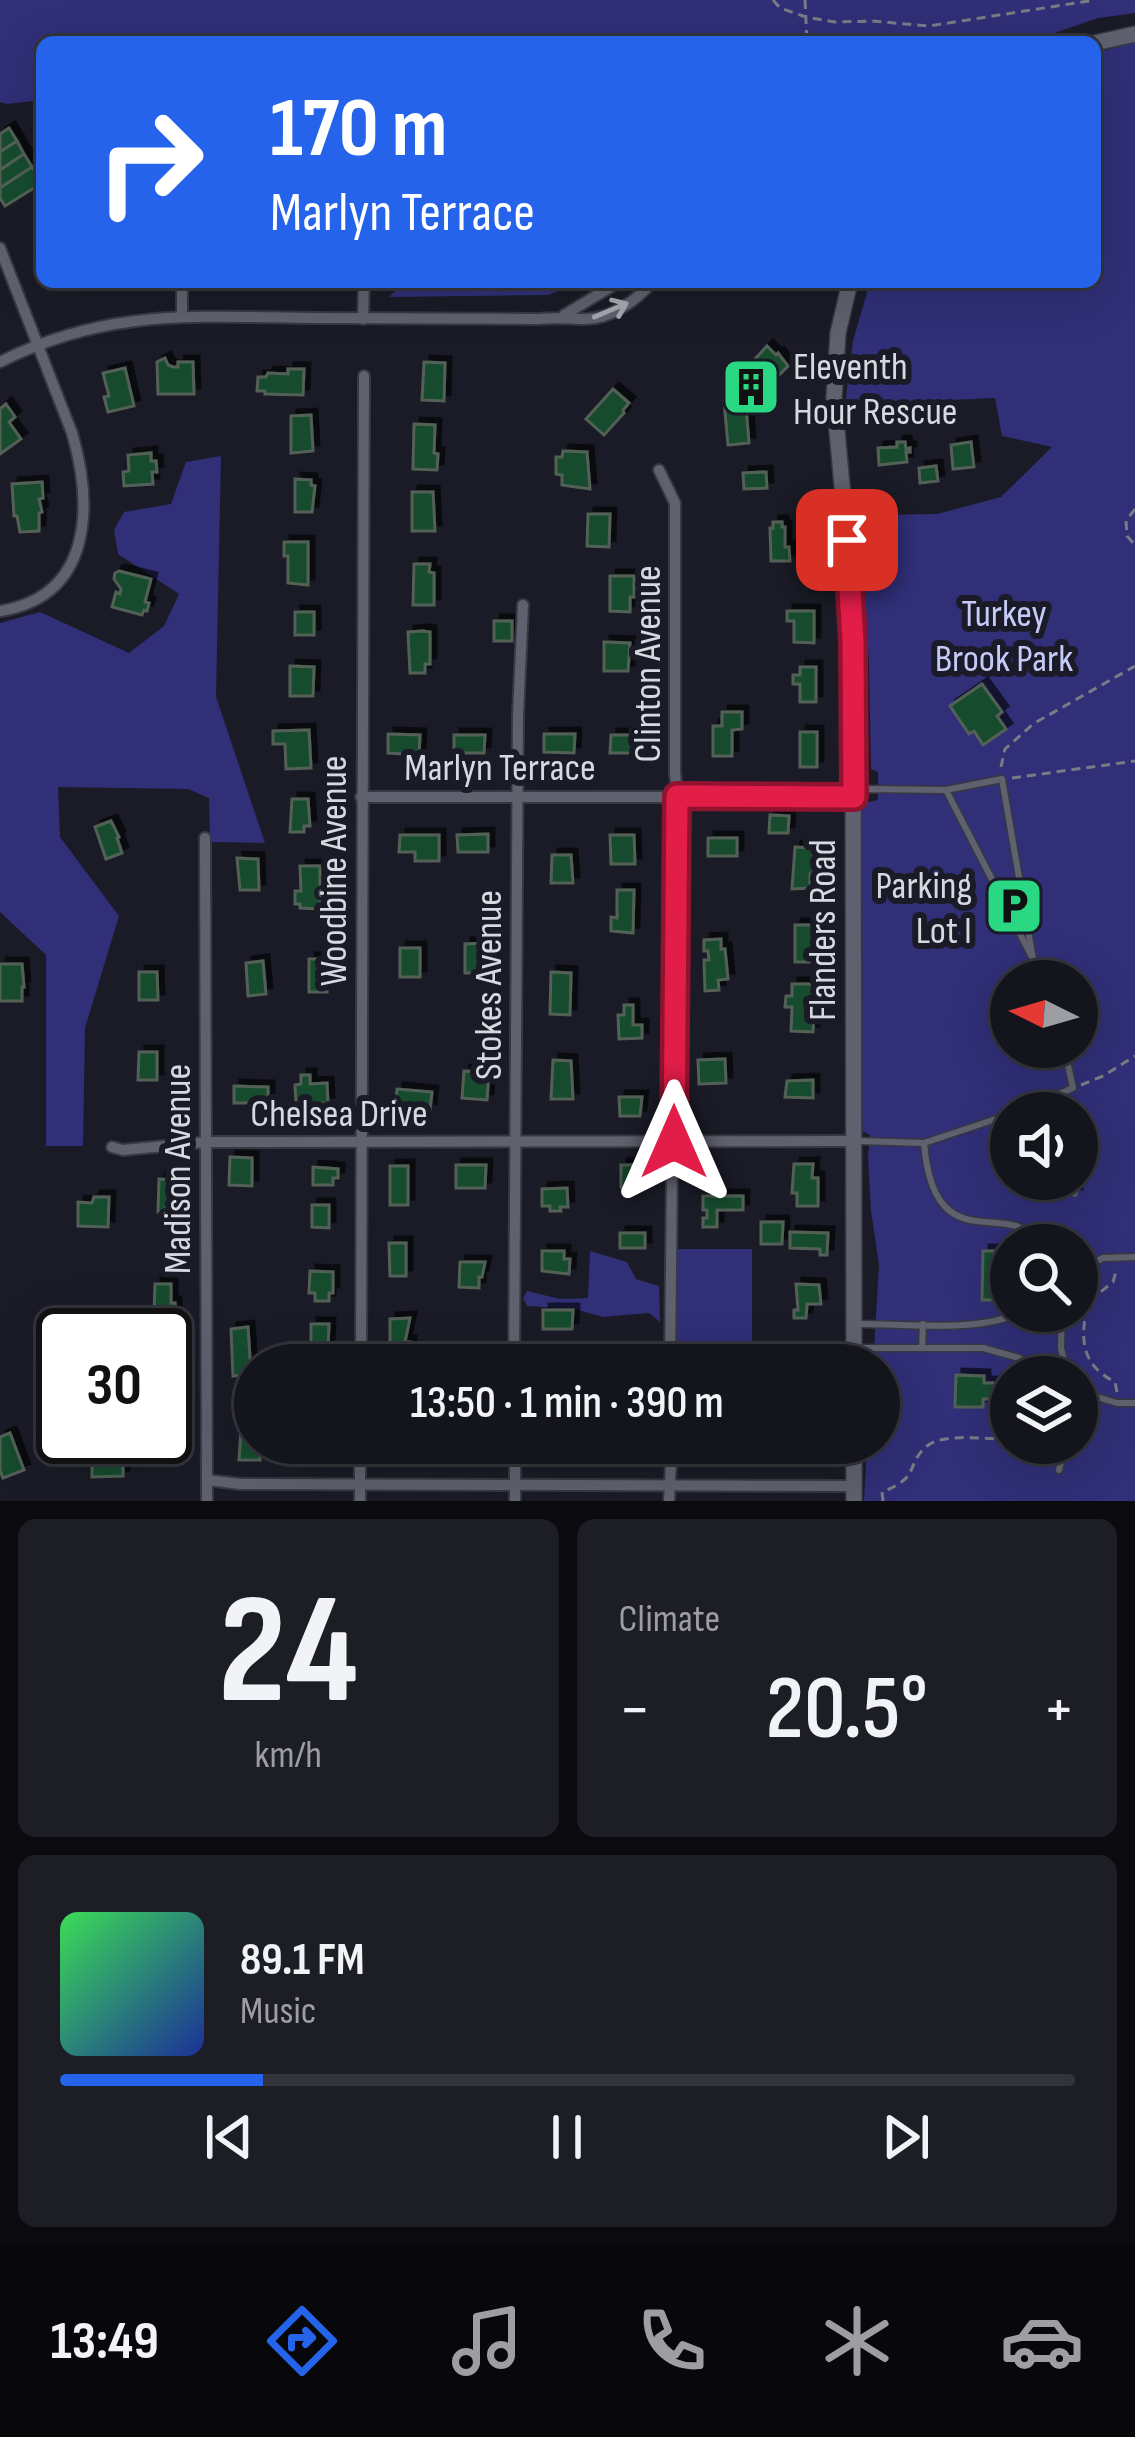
<!DOCTYPE html>
<html lang="en">
<head>
<meta charset="utf-8">
<style>
	body { margin:0; font-family:"Sofia Sans Condensed",sans-serif; background:#1d1d25; color:#f1f3f6; height:100vh; display:flex; flex-direction:column; font-size:45px; white-space:nowrap }
	* { box-sizing:border-box; margin:0 }
	p { font-size:39px; color:#9d9ea3 }
	.icon { flex:none; width:66px; height:66px; fill:none; stroke:currentColor; stroke-width:2; stroke-linecap:round; stroke-linejoin:round }
	.map { position:relative; height:1501px; overflow:hidden }
	.panel { display:flex; flex-direction:column; gap:18px; padding:18px; background:#0b0b0f; flex:1 }
	.panel>* { flex:none }
	.guide { position:absolute; left:36px; top:36px; width:1065px; height:252px; border-radius:18px; box-shadow:0 12px 48px #0002,0 0 0 3px #33333b; background:#2563eb; color:#fff; overflow:hidden }
	.needle { width:78px; rotate:275deg }
	.controls { position:absolute; left:990px; top:960px; display:grid; gap:24px }
	.controls a { display:grid; place-items:center; width:108px; height:108px; border-radius:50%; background:#14141c; box-shadow:0 12px 48px #0002,0 0 0 3px #33333b; font-size:60px }
	.speed { position:absolute; left:36px; top:1308px; display:flex; gap:24px; font-size:60px; font-weight:700; text-align:center }
	.speed>* { display:grid; place-content:center; width:156px; height:156px; border-radius:50%; background:#14141c; box-shadow:0 12px 48px #0002,0 0 0 3px #33333b; line-height:1 }
	.speed .limit { border:6px solid #111; border-radius:18px; background:#fff; color:#111 }
	.pin { position:absolute; display:grid; place-items:center; width:102px; height:102px; color:#fff; margin:-51px; border-radius:24px; box-shadow:0 6px 18px #0006 }
	.me { position:absolute; width:132px; margin:-66px; rotate:0deg; stroke-linejoin:round; filter:drop-shadow(0 0 9px #0008) }
	.turn { display:flex; align-items:center; gap:42px; height:252px; padding:0 36px; font-size:54px }
	.turn .icon { width:156px; height:156px; stroke-width:2.5 }
	.turn b { display:block; font-size:84px; line-height:102px }
	.big { font-size:90px; font-weight:600; line-height:1.1 }
	.panel .card { flex:1; display:flex; flex-direction:column; justify-content:center; gap:18px; min-width:0; padding:0 42px; border-radius:18px; background:#1d1d25 }
	.panel .dial { align-items:center; gap:0 }
	.dial b { font-size:156px; line-height:1 }
	.song { display:flex; align-items:center; gap:36px }
	.cover { width:144px; height:144px; border-radius:18px; background:linear-gradient(135deg,hsl(130 70% 55%),hsl(230 70% 35%)) }
	.played { height:12px; border-radius:6px; background:linear-gradient(90deg,#2563eb 20%,#33333b 20%) }
	.keys { display:flex; justify-content:space-around; direction:ltr }
	.heat { display:flex; justify-content:space-between; align-items:center; font-size:66px; direction:ltr }
	.panel .tiles { flex:1; display:grid; gap:18px; grid-template-columns:1fr 1fr }
	.card:last-child { grid-column:span 2 }
	.trip { position:absolute; left:234px; top:1344px; width:666px; height:120px; border-radius:60px; background:#14141c; box-shadow:0 12px 48px #0002,0 0 0 3px #33333b; font-weight:600; line-height:120px; text-align:center }
	.menu { display:flex; height:192px; justify-content:space-around; align-items:center; background:#08080b; color:#9d9ea3 }
	.menu .icon { width:84px; height:84px }
	.menu .selected { color:#2563eb }
	.menu b { font-size:54px; color:#f1f3f6 }
	.map>svg:first-child { display:block }
	.green { fill:#302f77; fill-rule:evenodd }
	.building { fill:#134c2e; stroke:#536057; stroke-width:3; filter:url(#shadow) }
	.lines { fill:none; stroke-linecap:round; stroke-linejoin:round }
	.lane-casing { stroke:#373941; stroke-width:9 }
	.street-casing { stroke:#373941; stroke-width:14 }
	.secondary-casing { stroke:#373941; stroke-width:18 }
	.path { stroke:#7a7b84; stroke-width:3; stroke-dasharray:9 6; stroke-linecap:butt }
	.lane { stroke:#5f616e; stroke-width:6 }
	.street { stroke:#5f616e; stroke-width:10 }
	.secondary { stroke:#5f616e; stroke-width:15 }
	.oneway { stroke:#a7a9b2 }
	.route-casing { stroke:#92132f; stroke-width:30 }
	.route { stroke:#e11d48; stroke-width:21 }
	.labels { text-anchor:middle; stroke-width:12; stroke-linejoin:round; paint-order:stroke }
	.poi-label { font-size:39px; fill:#d7d9e0; stroke:#1a1b26; text-anchor:start }
	.park-label { font-size:39px; fill:#c5caf8; stroke:#1a1b26 }
	.street-label { font-size:39px; fill:#d7d9e0; stroke:#1a1b26 }
</style>
</head>
<body>
<div class="map">
<svg width="1135" height="1501" viewBox="0 0 1135 1501">
	<defs>
		<filter id="shadow"><feDropShadow dx="6" dy="-6" stdDeviation="0" flood-color="#0009"/></filter>
	</defs>
	<rect width="100%" height="100%" fill="#1a1b26"/>
	<g class="green">
		<polygon points="0,0 1135,0 1135,13 1098,18 1028,42 42,42 42,100 7,104 0,102"/>
		<path d="M1135,42V1501H864L867,1443H879V1365H873L879,1265L871,1211L868,1157L870,1135L862,1131L861,804L878,800V772L871,769L869,665L863,556L867,515L937,514L1001,497L1052,447L1002,436L995,398L845,405L853,341L870,282H1095V53ZM1011,981H1077V1047H1011ZM1011,1113H1077V1179H1011ZM1011,1245H1077V1311H1011ZM1011,1377H1077V1443H1011Z"/>
		<polygon points="405,282 582,282 548,295 389,297"/>
		<polygon points="221,456 216,697 265,843 210,842 209,798 188,789 58,787 60,837 119,916 85,1028 83,1146 46,1146 46,955 0,912 0,623 40,612 129,653 164,626 179,594 118,554 114,530 124,512 171,504 186,462"/>
		<rect x="677" y="1249" width="75" height="95"/>
		<polygon points="590,1251 627,1262 636,1279 659,1286 660,1322 649,1313 603,1317 575,1309 527,1306 523,1298 527,1291 560,1299 588,1298"/>
	</g>
	<g class="building">
		<polygon points="9,128 17,141 0,152 0,134"/>
		<polygon points="17,141 24,154 0,170 0,152"/>
		<polygon points="24,154 32,167 0,188 0,170"/>
		<polygon points="32,167 42,183 5,206 0,198 0,188"/>
		<polygon points="767,346 776,355 778,353 788,366 746,408 749,443 728,445 724,401 749,373 745,370"/>
		<polygon points="165,358 168,365 173,367 178,367 178,362 193,362 194,394 158,394 157,362"/>
		<polygon points="424,362 445,363 444,401 422,400"/>
		<polygon points="125,368 134,406 108,412 104,397 109,396 103,373"/>
		<polygon points="288,369 304,369 303,395 265,394 265,391 257,391 258,377 266,377 268,373 288,374"/>
		<polygon points="613,389 629,403 623,410 624,413 604,435 586,419"/>
		<polygon points="6,404 15,417 9,422 21,439 0,454 0,409"/>
		<polygon points="311,415 313,451 291,453 291,416"/>
		<polygon points="414,424 435,425 434,453 438,454 437,470 413,469"/>
		<polygon points="897,442 905,442 906,449 910,448 910,452 906,452 907,462 879,465 878,448 897,447"/>
		<polygon points="971,442 974,467 953,469 951,445"/>
		<polygon points="563,451 587,452 590,489 562,485 562,475 556,474 556,457 562,457"/>
		<polygon points="151,453 151,461 156,461 157,472 152,472 153,484 124,486 123,472 129,471 128,455"/>
		<polygon points="936,466 938,481 920,483 919,468"/>
		<polygon points="766,472 767,488 744,489 743,473"/>
		<polygon points="295,479 311,480 311,485 315,486 312,512 295,512"/>
		<polygon points="42,482 43,498 39,499 42,512 39,513 39,531 20,532 17,516 14,516 12,484"/>
		<polygon points="412,492 433,492 435,531 412,531"/>
		<polygon points="588,514 610,514 609,547 587,546"/>
		<polygon points="773,522 782,522 782,527 785,527 785,547 789,547 790,561 771,561 770,528 773,528"/>
		<polygon points="284,542 308,542 308,585 288,583 288,556 284,556"/>
		<polygon points="414,564 430,564 429,572 434,573 434,605 413,605"/>
		<polygon points="119,571 151,579 145,602 149,603 147,611 144,610 142,615 112,607 116,592 120,594 121,589 114,579 115,573"/>
		<polygon points="610,576 634,576 634,597 630,597 630,612 610,611"/>
		<polygon points="787,611 814,611 814,643 794,642 794,621 787,621"/>
		<rect x="295" y="612" width="19" height="23"/>
		<rect x="494" y="621" width="18" height="20"/>
		<polygon points="423,631 430,632 430,664 425,664 425,673 410,673 408,632"/>
		<polygon points="604,642 630,643 628,671 604,671"/>
		<polygon points="290,666 314,667 313,696 290,696"/>
		<polygon points="800,667 816,667 816,702 800,702 800,684 793,684 793,675 800,675"/>
		<polygon points="982,684 1002,712 997,716 1006,729 983,745 974,731 969,734 950,706"/>
		<polygon points="722,712 742,712 742,729 732,730 732,756 713,756 713,726 722,726"/>
		<polygon points="309,730 311,768 286,769 285,744 273,744 273,731"/>
		<rect x="800" y="732" width="17" height="35"/>
		<polygon points="388,734 420,735 419,755 388,753"/>
		<polygon points="544,734 575,734 574,753 544,752"/>
		<polygon points="454,735 485,735 484,753 454,753"/>
		<polygon points="611,735 640,735 640,753 610,753"/>
		<polygon points="292,799 308,799 310,826 304,826 304,832 290,832"/>
		<polygon points="770,815 789,816 788,833 769,833"/>
		<polygon points="111,821 119,837 117,838 122,853 106,859 95,827"/>
		<polygon points="488,834 488,852 458,852 457,835"/>
		<polygon points="400,835 439,835 439,861 415,861 415,852 399,852"/>
		<polygon points="610,835 634,835 635,864 611,864"/>
		<rect x="708" y="838" width="29" height="18"/>
		<polygon points="795,847 813,848 813,874 810,874 810,888 792,889"/>
		<polygon points="552,855 571,855 573,883 551,883"/>
		<polygon points="237,858 258,859 259,890 240,890"/>
		<polygon points="300,866 320,866 320,909 300,908 300,904 295,904 295,891 301,891"/>
		<polygon points="617,890 634,890 633,933 611,931 611,917 617,918"/>
		<rect x="795" y="925" width="21" height="37"/>
		<polygon points="721,939 721,949 725,949 728,979 718,980 719,990 705,991 704,960 709,960 708,951 704,951 704,940"/>
		<polygon points="484,943 484,973 465,973 465,944"/>
		<rect x="400" y="948" width="20" height="29"/>
		<rect x="309" y="959" width="18" height="33"/>
		<polygon points="263,961 266,994 248,996 246,963"/>
		<polygon points="0,964 22,964 24,987 22,987 22,1001 0,1001"/>
		<polygon points="139,972 157,972 158,1000 139,1000"/>
		<polygon points="551,972 571,973 570,1015 550,1014"/>
		<polygon points="792,984 812,984 811,1016 814,1017 813,1032 791,1031 792,1007 785,1007 786,996 792,996"/>
		<polygon points="624,1005 633,1005 633,1025 642,1025 642,1038 619,1039 618,1015 624,1015"/>
		<polygon points="139,1052 157,1052 157,1080 138,1080"/>
		<polygon points="725,1059 726,1083 699,1084 698,1060"/>
		<polygon points="553,1060 571,1061 573,1099 551,1099"/>
		<polygon points="464,1071 489,1072 487,1100 462,1098"/>
		<polygon points="301,1075 310,1075 310,1084 327,1083 328,1103 296,1104 295,1085 301,1084"/>
		<polygon points="813,1080 813,1098 785,1097 787,1081"/>
		<polygon points="234,1086 268,1087 268,1103 234,1103"/>
		<polygon points="397,1089 432,1092 430,1110 395,1107"/>
		<polygon points="619,1097 642,1097 640,1116 620,1116"/>
		<polygon points="1077,1125 1085,1126 1076,1195 1044,1191 1045,1179 1077,1179"/>
		<polygon points="230,1157 252,1158 252,1186 229,1185"/>
		<polygon points="794,1164 813,1164 812,1178 818,1178 818,1206 797,1206 797,1193 792,1193"/>
		<polygon points="456,1165 486,1165 485,1188 456,1188"/>
		<polygon points="621,1165 643,1165 642,1187 621,1187"/>
		<rect x="390" y="1166" width="18" height="39"/>
		<polygon points="313,1167 338,1169 338,1178 333,1178 333,1185 313,1185"/>
		<polygon points="159,1179 175,1180 175,1195 180,1196 180,1203 174,1203 174,1208 166,1207 165,1212 158,1212"/>
		<polygon points="567,1188 568,1207 560,1207 561,1211 550,1211 550,1206 542,1206 542,1189"/>
		<polygon points="703,1196 743,1196 743,1210 717,1210 717,1227 703,1227 703,1218 707,1218 707,1210 703,1210"/>
		<polygon points="94,1197 109,1197 108,1227 78,1226 78,1202 92,1203"/>
		<polygon points="312,1205 329,1205 329,1228 312,1227"/>
		<polygon points="761,1222 783,1222 782,1244 761,1244"/>
		<polygon points="790,1232 828,1233 827,1255 820,1255 820,1249 790,1248"/>
		<rect x="620" y="1233" width="25" height="15"/>
		<polygon points="389,1243 406,1243 406,1276 390,1276"/>
		<polygon points="542,1251 564,1251 564,1259 570,1259 569,1274 542,1271"/>
		<polygon points="983,1251 1004,1251 1003,1300 982,1300"/>
		<polygon points="460,1262 485,1262 482,1277 479,1277 479,1288 459,1287"/>
		<polygon points="310,1271 333,1272 333,1293 329,1293 329,1301 315,1301 315,1293 309,1293"/>
		<polygon points="155,1284 171,1284 171,1303 175,1303 175,1313 154,1312"/>
		<polygon points="796,1284 819,1285 821,1304 807,1304 806,1318 794,1318 794,1310 798,1310"/>
		<polygon points="543,1310 573,1310 572,1329 543,1329"/>
		<polygon points="410,1318 405,1342 410,1342 410,1359 390,1360 390,1319"/>
		<polygon points="311,1324 329,1324 328,1347 311,1346"/>
		<polygon points="248,1327 251,1374 233,1376 231,1329"/>
		<polygon points="482,1349 483,1365 465,1365 465,1350"/>
		<polygon points="612,1349 643,1350 643,1365 612,1365 609,1356 612,1356"/>
		<polygon points="813,1353 823,1353 823,1365 797,1365 800,1356"/>
		<polygon points="956,1375 984,1376 984,1383 998,1383 998,1399 983,1399 983,1407 955,1407"/>
		<polygon points="244,1399 255,1400 255,1421 243,1421"/>
		<polygon points="165,1429 170,1429 173,1461 148,1461 148,1437 165,1437"/>
		<polygon points="241,1430 255,1430 255,1443 260,1443 260,1460 239,1460"/>
		<polygon points="10,1433 24,1470 3,1478 0,1470 0,1437"/>
		<polygon points="307,1443 327,1443 327,1461 307,1460"/>
		<polygon points="455,1443 485,1443 485,1451 479,1451 479,1455 455,1455"/>
		<polygon points="801,1443 822,1443 821,1459 811,1459 811,1464 800,1464"/>
		<polygon points="123,1456 123,1476 92,1477 92,1458"/>
	</g>
	<g class="lines">
		<defs>
			<g id="lane">
				<polyline points="946,790 1033,959 1041,981"/>
				<polyline points="857,795 867,789 946,790 1002,779 1033,959"/>
				<polyline points="1014,1113 1073,1088 1064,1047"/>
				<polyline points="859,1141 924,1143 1011,1114"/>
				<path d="M924,1143C934,1267 1014,1193 1037,1245"/>
				<polyline points="1077,1271 1103,1258 1135,1257"/>
				<polyline points="1062,1311 1061,1348 1068,1377"/>
				<path d="M855,1324C902,1323 982,1334 1022,1311"/>
				<polyline points="858,1348 983,1348 1019,1358 1053,1377"/>
				<polyline points="922,1348 923,1324"/>
				<polyline points="1077,1391 1117,1403 1135,1403"/>
				<polyline points="1059,1470 1066,1443"/>
			</g>
			<g id="street">
				<path d="M0,248L72,433C93,505 93,596 0,611"/>
				<polyline points="182,282 182,317"/>
				<polyline points="564,315 619,282"/>
				<polyline points="363,319 364,282"/>
				<path d="M0,362C109,307 199,317 316,318C390,319 464,319 538,319C555,317 570,319 586,319C611,319 637,300 652,282"/>
				<polyline points="659,470 675,503 675,773 679,810 674,981 670,1365"/>
				<polyline points="361,797 854,797"/>
				<polyline points="205,838 207,1501"/>
				<polyline points="112,1147 123,1150 206,1142 855,1141"/>
				<polyline points="361,1365 364,376"/>
				<polyline points="514,1365 518,715 523,605"/>
				<polyline points="515,1443 515,1501"/>
				<polyline points="207,1480 240,1484 854,1486"/>
				<polyline points="360,1501 360,1443"/>
				<polyline points="669,1501 672,1443"/>
			</g>
			<g id="secondary">
				<polyline points="1095,43 1135,34"/>
				<polyline points="850,282 838,333 834,398 847,540 853,666 854,1365"/>
				<polyline points="854,1501 854,1443"/>
			</g>
		</defs>
		<use href="#lane" class="lane-casing"/>
		<use href="#street" class="street-casing"/>
		<use href="#secondary" class="secondary-casing"/>
		<g class="path">
			<polyline points="773,0 780,8 806,17 835,22 872,21 929,26 1095,0"/>
			<polyline points="805,0 807,42"/>
			<polyline points="1135,509 1126,521 1127,536 1135,545"/>
			<polyline points="1001,767 1005,749 1033,724 1135,666"/>
			<polyline points="1012,778 1135,761"/>
			<polyline points="1081,1085 1103,1076 1135,1056"/>
			<path d="M1117,1392L1115,1382C1080,1364 1080,1338 1088,1302L1113,1282L1117,1268"/>
			<path d="M883,1501L882,1492C923,1476 904,1465 927,1446C944,1432 989,1440 1011,1439"/>
		</g>
		<use href="#lane" class="lane"/>
		<use href="#street" class="street"/>
		<use href="#secondary" class="secondary"/>
	</g>
	<defs><path id="oneway-shaft" d="M-6 0H5M1.5-3L5.5 0L1.5 3" fill="none" stroke-width="1.6" stroke-linecap="round" stroke-linejoin="round" transform="scale(3)"/></defs>
	<use class="oneway" href="#oneway-shaft" transform="translate(611 310) rotate(-23)"/>
	<g class="lines">
		<defs>
			<polyline id="route" points="674,1142 677,796 854,797 853,641 847,540"/>
		</defs>
		<use href="#route" class="route-casing"/>
		<use href="#route" class="route"/>
	</g>
	<defs>
		<symbol id="building-square" viewBox="-11 -11 22 22"><rect x="-9" y="-9" width="18" height="18" rx="4" fill="#2ad884" stroke="#1a1b26"/><path d="M-4-6H4V6H1V3H-1V6H-4ZM-2.5-4.3h1.7v1.8h-1.7ZM.8-4.3h1.7v1.8H.8ZM-2.5-1h1.7V.8h-1.7ZM.8-1h1.7V.8H.8Z" fill="#111"/></symbol>
		<symbol id="parking-square" viewBox="-11 -11 22 22"><rect x="-9" y="-9" width="18" height="18" rx="4" fill="#2ad884" stroke="#1a1b26"/><path d="M-3.5-5.5H1a3.5 3.5 0 0 1 0 7H-1V5.5H-3.5ZM-1-3.4V-.6H.8a1.4 1.4 0 0 0 0-2.8Z" fill="#111"/></symbol>
	</defs>
	<g fill-rule="evenodd">
		<use href="#building-square" x="718" y="354" width="66" height="66"/>
		<use href="#parking-square" x="981" y="873" width="66" height="66"/>
	</g>
	<g class="labels">
		<g class="poi-label">
			<text x="793" y="379">Eleventh<tspan x="793" dy="45">Hour Rescue</tspan></text>
			<text x="972" y="898" text-anchor="end">Parking<tspan x="972" dy="45">Lot I</tspan></text>
		</g>
		<g class="park-label">
			<text x="1004" y="626">Turkey<tspan x="1004" dy="45">Brook Park</tspan></text>
		</g>
		<g class="street-label">
			<text transform="translate(646 664) rotate(-90)" y="14">Clinton Avenue</text>
			<text x="500" y="780">Marlyn Terrace</text>
			<text transform="translate(332 871) rotate(-90)" y="14">Woodbine Avenue</text>
			<text transform="translate(821 930) rotate(-90)" y="14">Flanders Road</text>
			<text transform="translate(487 985) rotate(-90)" y="14">Stokes Avenue</text>
			<text x="339" y="1126">Chelsea Drive</text>
			<text transform="translate(176 1169) rotate(-90)" y="14">Madison Avenue</text>
		</g>
	</g>
</svg>
<div class="controls">
<a><svg class="needle" viewBox="-14 -14 28 28"><path d="M0-13l5 13h-10z" fill="#e53935"/><path d="M0 13l5-13h-10z" fill="#9d9ea3"/></svg></a>
<a><svg class="icon" aria-label="sound" viewBox="0 0 24 24"><path d="M4 9h4l5-4v14l-5-4H4zM17 9q2 3 0 6"/></svg></a>
<a><svg class="icon" aria-label="search" viewBox="0 0 24 24"><circle cx="10" cy="10" r="6"/><path d="M15 15l6 6"/></svg></a>
<a><svg class="icon" aria-label="layers" viewBox="0 0 24 24"><path d="M12 4l9 5-9 5-9-5zM3 14l9 5 9-5"/></svg></a>
</div>
<div class="speed"><div class="limit">30</div></div>
<div class="pin" style="left:847px;top:540px;background:#d93025"><svg class="icon" aria-label="arrive" viewBox="0 0 24 24"><path d="M6 21V4h12l-3 4 3 4H6"/></svg></div>
<svg class="me" style="left:674px;top:1142px" viewBox="-20 -20 40 40"><path d="M0-17L14 15 0 8-14 15z" fill="#e11d48" stroke="#fff" stroke-width="4"/></svg>
<div class="trip">13:50 · 1 min · 390 m</div>
<div class="guide">
<div class="turn"><svg class="icon" aria-label="right" viewBox="0 0 24 24"><path d="M7 20v-9h11M14 6l5 5-5 5"/></svg><div><b>170 m</b>Marlyn Terrace</div></div>
</div>
</div>
<section class="panel">
<div class="tiles">
<div class="card dial"><b>24</b><p>km/h</p></div>
<div class="card"><p>Climate</p>
<div class="heat"><a>−</a><b class="big">20.5°</b><a>+</a></div>
</div>
<div class="card">
<div class="song"><i class="cover"></i><div><b>89.1 FM</b><p>Music</p></div></div>
<div class="played"></div>
<div class="keys"><svg class="icon" aria-label="previous" viewBox="0 0 24 24"><path d="M18 5L8 12l10 7zM5 5v14"/></svg><svg class="icon" aria-label="pause" viewBox="0 0 24 24"><path d="M8 5v14M16 5v14"/></svg><svg class="icon" aria-label="next" viewBox="0 0 24 24"><path d="M6 5l10 7-10 7zM19 5v14"/></svg></div>
</div>
</div>
</section>
<nav class="menu">
<b>13:49</b>
<svg class="icon selected" aria-label="directions" viewBox="0 0 24 24"><path d="M12 3l9 9-9 9-9-9zM9 14v-3h6M13 9l2 2-2 2"/></svg>
<svg class="icon" aria-label="music" viewBox="0 0 24 24"><path d="M9 18V5l10-2v13"/><circle cx="6" cy="18" r="3"/><circle cx="16" cy="16" r="3"/></svg>
<svg class="icon" aria-label="phone" viewBox="0 0 24 24"><path d="M5 4h4l2 5-3 2q2 4 5 5l2-3 5 2v4C11 20 4 13 5 4z"/></svg>
<svg class="icon" aria-label="climate" viewBox="0 0 24 24"><path d="M12 3v18M4 7l16 10M4 17L20 7"/></svg>
<svg class="icon" aria-label="car" viewBox="0 0 24 24"><path d="M5 17H2v-5l4-1 3-4h7l3 4 3 1v5h-3M9 17h6M6 11h13"/><circle cx="7" cy="17" r="2"/><circle cx="17" cy="17" r="2"/></svg>
</nav>
</body>
</html>
